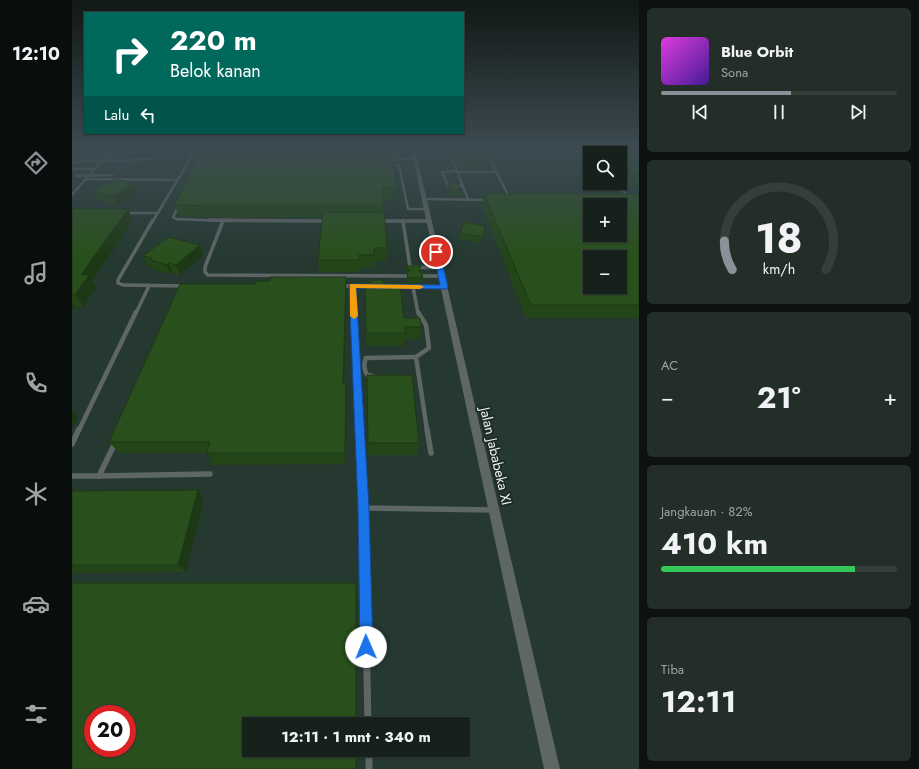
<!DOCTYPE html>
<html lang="id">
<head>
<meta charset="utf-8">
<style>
	body { margin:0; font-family:Jost,sans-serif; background:#242e29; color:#f1f3f6; height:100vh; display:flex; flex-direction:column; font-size:15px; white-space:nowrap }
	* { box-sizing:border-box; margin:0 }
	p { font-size:13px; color:#9ea3a3 }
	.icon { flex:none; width:22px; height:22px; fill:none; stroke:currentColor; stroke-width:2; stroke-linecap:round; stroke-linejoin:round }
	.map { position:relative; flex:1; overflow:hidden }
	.sheet { display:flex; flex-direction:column; gap:8px; padding:8px; background:#0d120f; width:280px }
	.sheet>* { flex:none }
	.top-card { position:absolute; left:12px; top:12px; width:380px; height:122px; border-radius:0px; box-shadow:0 1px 3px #0004,0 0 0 1px #363e3b; background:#00695c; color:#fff; overflow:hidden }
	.buttons { position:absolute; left:511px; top:146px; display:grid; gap:8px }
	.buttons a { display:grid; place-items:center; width:44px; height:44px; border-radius:0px; background:#17211c; box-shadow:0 1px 3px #0004,0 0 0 1px #363e3b; font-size:20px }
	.speed { position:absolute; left:12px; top:705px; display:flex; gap:8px; font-size:20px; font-weight:700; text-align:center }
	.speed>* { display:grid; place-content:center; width:52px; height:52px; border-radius:50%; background:#17211c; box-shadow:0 1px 3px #0004,0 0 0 1px #363e3b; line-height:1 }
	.speed .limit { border:6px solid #d22; background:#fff; color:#111 }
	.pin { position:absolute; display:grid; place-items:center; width:34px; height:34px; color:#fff; margin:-17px; border:2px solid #fff; border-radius:50%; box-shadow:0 1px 4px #0007 }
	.me { position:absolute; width:44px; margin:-22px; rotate:359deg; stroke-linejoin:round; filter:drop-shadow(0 0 3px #0008) }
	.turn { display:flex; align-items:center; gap:14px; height:84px; padding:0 20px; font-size:18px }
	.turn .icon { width:52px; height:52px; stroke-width:2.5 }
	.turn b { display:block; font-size:28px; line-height:34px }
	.then { display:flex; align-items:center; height:38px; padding:0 20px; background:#0003; gap:8px; font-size:15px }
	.big { font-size:30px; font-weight:700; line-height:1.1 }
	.sheet .card { flex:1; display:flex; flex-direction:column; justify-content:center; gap:6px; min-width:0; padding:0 14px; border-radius:6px; background:#242e29 }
	.sheet .dial { align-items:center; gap:0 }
	.dial svg { height:104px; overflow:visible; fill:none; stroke:#363e3b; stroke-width:7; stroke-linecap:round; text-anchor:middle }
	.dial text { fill:#f1f3f6; stroke:none }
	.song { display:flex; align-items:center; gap:12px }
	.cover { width:48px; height:48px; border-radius:6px; background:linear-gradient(135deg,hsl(300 70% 55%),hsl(260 70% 35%)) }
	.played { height:4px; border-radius:2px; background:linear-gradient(90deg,#8c9099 55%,#363e3b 55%) }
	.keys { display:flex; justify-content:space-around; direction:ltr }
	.heat { display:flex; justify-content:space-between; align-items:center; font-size:22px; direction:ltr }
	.charge { height:6px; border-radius:3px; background:linear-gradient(90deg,#34c759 82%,#363e3b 0) }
	.trip { position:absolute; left:170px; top:717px; width:228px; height:40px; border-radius:0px; background:#17211c; box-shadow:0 1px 3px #0004,0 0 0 1px #363e3b; font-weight:700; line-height:40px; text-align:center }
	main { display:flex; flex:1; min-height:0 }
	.tab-bar { display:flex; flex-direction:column; width:72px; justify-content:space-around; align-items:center; background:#090d0b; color:#9ea3a3 }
	.tab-bar .icon { width:28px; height:28px }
	.tab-bar .current { color:#8c9099 }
	.tab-bar b { font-size:18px; color:#f1f3f6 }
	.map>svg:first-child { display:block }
	.built { fill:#253931; fill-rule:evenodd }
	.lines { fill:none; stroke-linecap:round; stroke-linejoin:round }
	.service-far4 { stroke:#5f6666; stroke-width:2.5 }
	.service-far3 { stroke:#5f6666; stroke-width:3.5 }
	.service-far2 { stroke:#5f6666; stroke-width:4.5 }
	.service-far1 { stroke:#5f6666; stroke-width:5.5 }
	.service { stroke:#5f6666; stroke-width:7 }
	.minor { fill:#5f6666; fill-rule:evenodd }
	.wall { fill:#234518 }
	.shaded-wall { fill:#1d3814 }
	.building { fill:#29501c; stroke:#1d3814; fill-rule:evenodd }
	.route { fill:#1a73e8; stroke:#114b97 }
	.slow { fill:#f59e0b }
	.labels { text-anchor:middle; stroke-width:4; stroke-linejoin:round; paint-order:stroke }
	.street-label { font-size:14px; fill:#eef6f3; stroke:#1f2c26 }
</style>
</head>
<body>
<main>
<nav class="tab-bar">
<b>12:10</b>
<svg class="icon current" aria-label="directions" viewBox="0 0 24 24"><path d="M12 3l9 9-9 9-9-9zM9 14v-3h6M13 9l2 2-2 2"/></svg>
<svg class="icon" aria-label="music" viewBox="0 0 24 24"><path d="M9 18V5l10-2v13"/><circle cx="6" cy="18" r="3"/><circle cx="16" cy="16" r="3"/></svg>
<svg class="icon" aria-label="phone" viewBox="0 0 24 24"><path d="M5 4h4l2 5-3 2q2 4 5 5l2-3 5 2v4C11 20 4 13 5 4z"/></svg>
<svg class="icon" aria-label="climate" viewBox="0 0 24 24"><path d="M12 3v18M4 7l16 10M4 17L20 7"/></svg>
<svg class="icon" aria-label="car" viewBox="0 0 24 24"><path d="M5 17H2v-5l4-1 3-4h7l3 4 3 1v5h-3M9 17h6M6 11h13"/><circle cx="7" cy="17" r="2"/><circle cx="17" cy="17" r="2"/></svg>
<svg class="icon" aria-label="filters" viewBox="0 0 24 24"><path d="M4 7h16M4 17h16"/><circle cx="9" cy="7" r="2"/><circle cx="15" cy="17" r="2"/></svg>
</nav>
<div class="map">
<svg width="567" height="769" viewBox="0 0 567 769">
	<rect width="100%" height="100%" fill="#1f2c26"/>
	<path class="built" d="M0,149H567V769H0ZM518,153H548V183H518ZM518,205H548V235H518ZM518,257H548V287H518ZM21,714H55V748H21ZM177,724H391V750H177Z"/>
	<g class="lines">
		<g class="service-far4">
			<polyline points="320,149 321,159"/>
			<polyline points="514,149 518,153"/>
			<polyline points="417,157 438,199"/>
			<polyline points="316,159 343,159"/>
			<polyline points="380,159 396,199"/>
			<polyline points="0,162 80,159"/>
			<polyline points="197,163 202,149"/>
			<polyline points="316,164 327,165 336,209 355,209"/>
			<polyline points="0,169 21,169"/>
			<polyline points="385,171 370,172 376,185 390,186"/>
			<polyline points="386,172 424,172"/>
			<polyline points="0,176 40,175"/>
			<polyline points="13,179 104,180"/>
			<polyline points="544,183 557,198"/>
			<polyline points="0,195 40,149"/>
			<polyline points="352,199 417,200"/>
			<polyline points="107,205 101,217 104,219 151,221 255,221"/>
			<polyline points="51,213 86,213"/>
			<polyline points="81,221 124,149"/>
			<polyline points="307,221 357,221"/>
		</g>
		<g class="service-far3">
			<polyline points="81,220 46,280 46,283 51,285 113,286"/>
			<polyline points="137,220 255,221"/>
			<polyline points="151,221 133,267 133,272 136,275 334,276"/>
			<polyline points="307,221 357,221"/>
			<polyline points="331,221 338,267 368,268"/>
			<polyline points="349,276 369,276"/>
			<polyline points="268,286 299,286"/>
			<polyline points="281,286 282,313"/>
			<polyline points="322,287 372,287"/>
			<polyline points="341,287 346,313"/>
			<polyline points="64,313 77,286"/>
		</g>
		<g class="service-far2">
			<polyline points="282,312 288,430"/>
			<polyline points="346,312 354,325 357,348 344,357 355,430"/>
			<path d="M301,376L295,375C292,369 291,364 294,358L344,357"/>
			<polyline points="7,430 64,312"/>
		</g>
		<g class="service-far1">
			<polyline points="288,429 293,579"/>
			<polyline points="355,429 359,453"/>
			<polyline points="0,444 7,429"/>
			<polyline points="0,476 27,476 43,443"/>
			<polyline points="27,476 138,474"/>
			<polyline points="292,508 422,510"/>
		</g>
		<g class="service">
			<polyline points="293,578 296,724"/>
			<polyline points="297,750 297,769"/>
		</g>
		<polygon class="minor" points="339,149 343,149 488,769 472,769"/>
	</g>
	<g class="wall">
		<polygon points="132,149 199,149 196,158 325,188 324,199 311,199 311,212 315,248 314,261 302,261 302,268 287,268 287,272 247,272 246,260 251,217 132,217 106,216 103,204"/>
		<polygon points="201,149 318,149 318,156 202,157"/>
		<polygon points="520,149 567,149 567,186 556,186 549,178 552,170 548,165 548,153 536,153 534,151 521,151"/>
		<polygon points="384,150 420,158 418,167 414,167 414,168 386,167 382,158"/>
		<polygon points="376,183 388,190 387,196 377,196 375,189"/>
		<polygon points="22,191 66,193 45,205 26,200"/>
		<polygon points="412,194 567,194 567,318 454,318 410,206"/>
		<polygon points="0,209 56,209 61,221 20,281 24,288 11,307 3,307 0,311"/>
		<polygon points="413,226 409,243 387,239 388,233"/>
		<polygon points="131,255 108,275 100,273 98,274 82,270 81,267 75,265 71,256"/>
		<polygon points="334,266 348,271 348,272 351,277 350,282 335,284 335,279 336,274 334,271"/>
		<polygon points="274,277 272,384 274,384 275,396 273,464 141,465 135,453 47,453 37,442 198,281"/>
		<polygon points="299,280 312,283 332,318 350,327 347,339 333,339 332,346 294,346 293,283 299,283"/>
		<polygon points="295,375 347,443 345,455 296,455 294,387"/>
		<polygon points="126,490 132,500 114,572 0,573 0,491"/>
	</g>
	<g class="shaded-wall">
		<polygon points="194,149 199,149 194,166 193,155"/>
		<polygon points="0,168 5,179 0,184"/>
		<polygon points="62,184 66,193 45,205 41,196"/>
		<polygon points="56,209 61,221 20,281 24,288 11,307 3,294 9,275"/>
		<polygon points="128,245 131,255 108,275 104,265"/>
		<polygon points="97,263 100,273 98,274 95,265"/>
		<polygon points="274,277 274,290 272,396 271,384"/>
		<polygon points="0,302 3,307 0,311"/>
		<polygon points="274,384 275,396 273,464 273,453"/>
		<polygon points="0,410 6,417 0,428"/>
		<polygon points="126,490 132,500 114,572 106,565"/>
	</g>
	<g class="building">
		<polygon points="132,149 194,149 193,155 195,158 321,157 325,188 311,188 311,206 129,206 103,204"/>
		<polygon points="415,149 420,158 415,158 416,160 388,159 384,150"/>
		<polygon points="548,149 567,149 567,162 560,161"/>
		<polygon points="554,167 567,167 567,175 562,175"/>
		<polygon points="44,179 62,184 41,196 22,191"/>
		<polygon points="376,183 386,183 388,190 378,190"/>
		<path d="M412,194H567V305H459ZM518,205H548V235H518ZM518,257H548V287H518Z"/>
		<polygon points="0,209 56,209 9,275 17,275 3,294 0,294"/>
		<polygon points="251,212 312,212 315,248 302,248 302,255 287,255 287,260 246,260"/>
		<polygon points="392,222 413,226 411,237 388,233"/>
		<polygon points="96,237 128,245 104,265 97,263 95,265 78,260 80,258 71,256"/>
		<polygon points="334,266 349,266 347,271 350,274 351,277 336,278 335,274 338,270"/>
		<polygon points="198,277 274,277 271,384 274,384 273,453 135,453 138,442 37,442 108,284 183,284 184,281 198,281"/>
		<polygon points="299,280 311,280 312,283 328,283 332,318 348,318 350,327 333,327 334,333 294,333 293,283 299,283"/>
		<polygon points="295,375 340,375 347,443 296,443"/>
		<polygon points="126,490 106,565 0,565 0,491"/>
		<path d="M0,583H284V724H177V750H284V769H0ZM21,714H55V748H21Z"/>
	</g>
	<linearGradient id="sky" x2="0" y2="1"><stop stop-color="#111815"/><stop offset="0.58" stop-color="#3c4b52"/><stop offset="1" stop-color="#3c4b52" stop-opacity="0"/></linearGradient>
	<rect width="567" height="257" fill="url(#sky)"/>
	<polygon class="route" points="364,250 368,252 376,287 375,289 284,288 297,508 301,647 299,652 294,654 290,652 288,647 286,508 277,286 281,284 368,285 361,252"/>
	<polygon class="slow" points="278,284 348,285 352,287 348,289 284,288 286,316 282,319 278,316"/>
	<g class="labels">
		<g class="street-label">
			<text transform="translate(424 456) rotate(77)" y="5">Jalan Jababeka XI</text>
		</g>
	</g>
</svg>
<div class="buttons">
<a><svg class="icon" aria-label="search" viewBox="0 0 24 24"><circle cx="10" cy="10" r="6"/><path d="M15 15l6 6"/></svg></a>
<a>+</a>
<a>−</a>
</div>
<div class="speed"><div class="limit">20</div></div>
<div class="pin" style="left:364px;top:252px;background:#d93025"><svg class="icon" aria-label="arrive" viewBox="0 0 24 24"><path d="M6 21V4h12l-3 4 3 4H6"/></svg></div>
<svg class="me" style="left:294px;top:647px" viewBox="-20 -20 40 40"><circle r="19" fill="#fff"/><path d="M0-13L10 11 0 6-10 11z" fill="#1a73e8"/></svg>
<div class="trip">12:11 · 1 mnt · 340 m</div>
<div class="top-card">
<div class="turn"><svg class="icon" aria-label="right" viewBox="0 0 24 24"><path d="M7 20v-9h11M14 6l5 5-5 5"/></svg><div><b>220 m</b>Belok kanan</div></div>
<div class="then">Lalu<svg class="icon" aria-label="left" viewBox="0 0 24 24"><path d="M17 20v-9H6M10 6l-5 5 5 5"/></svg></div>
</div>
</div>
<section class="sheet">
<div class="card">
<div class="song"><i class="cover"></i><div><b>Blue Orbit</b><p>Sona</p></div></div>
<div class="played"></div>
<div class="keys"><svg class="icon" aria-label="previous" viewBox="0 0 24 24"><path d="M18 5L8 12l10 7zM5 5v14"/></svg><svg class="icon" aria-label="pause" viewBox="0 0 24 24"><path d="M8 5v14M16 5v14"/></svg><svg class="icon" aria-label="next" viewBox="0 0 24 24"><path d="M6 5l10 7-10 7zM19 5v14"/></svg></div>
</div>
<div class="card dial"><svg viewBox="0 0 100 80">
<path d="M14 69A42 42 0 1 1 86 69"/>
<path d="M14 69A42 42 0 0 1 8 47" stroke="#8c9099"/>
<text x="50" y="56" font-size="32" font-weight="700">18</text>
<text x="50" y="72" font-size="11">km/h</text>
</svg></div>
<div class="card"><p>AC</p>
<div class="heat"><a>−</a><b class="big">21°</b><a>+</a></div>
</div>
<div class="card"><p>Jangkauan · 82%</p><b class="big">410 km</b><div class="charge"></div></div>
<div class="card"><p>Tiba</p><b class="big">12:11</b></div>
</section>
</main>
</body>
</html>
